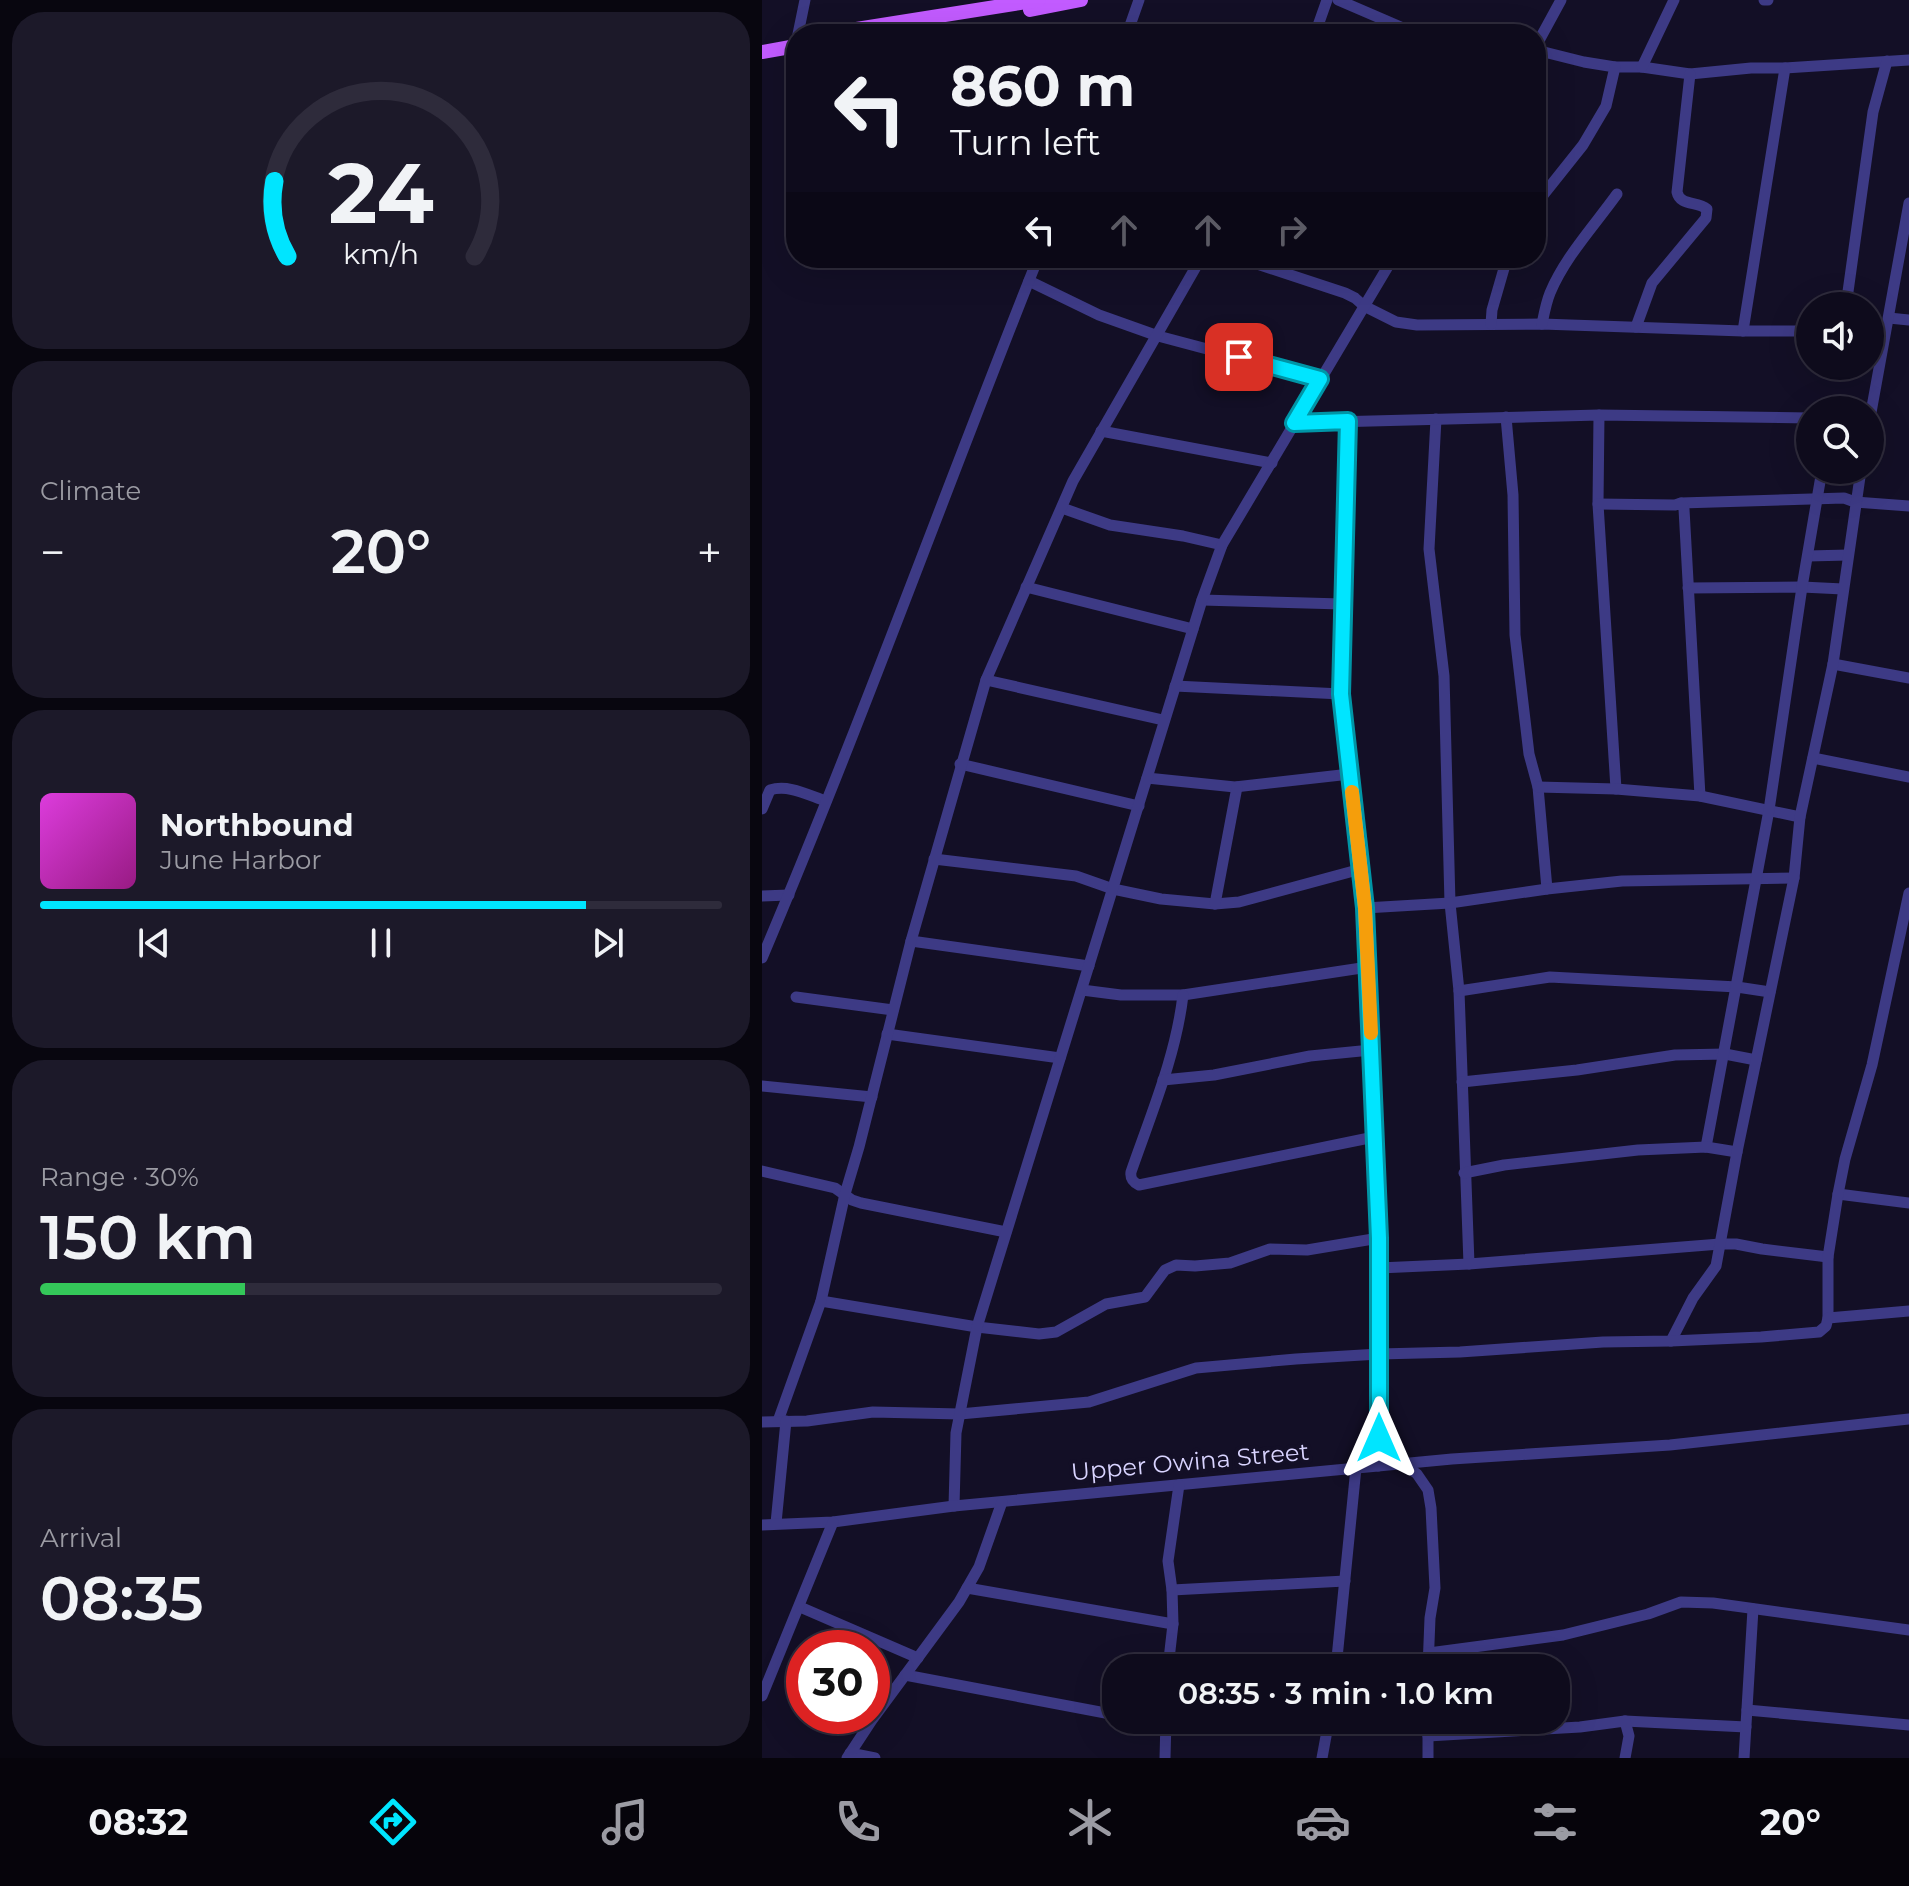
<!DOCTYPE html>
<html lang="en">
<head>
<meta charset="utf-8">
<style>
	body { margin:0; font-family:Montserrat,sans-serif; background:#1c1929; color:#f1f3f6; height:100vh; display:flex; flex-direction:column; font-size:30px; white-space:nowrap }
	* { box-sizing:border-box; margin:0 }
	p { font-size:26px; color:#9b9ba3 }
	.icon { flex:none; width:44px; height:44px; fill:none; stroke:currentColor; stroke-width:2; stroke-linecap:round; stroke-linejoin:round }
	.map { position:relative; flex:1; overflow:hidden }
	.panel { display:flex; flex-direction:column; gap:12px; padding:12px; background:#08060f; width:762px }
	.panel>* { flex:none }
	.banner { position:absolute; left:24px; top:24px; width:760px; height:244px; border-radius:32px; box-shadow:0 8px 32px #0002,0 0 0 2px #2e2b3b; background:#0e0b1c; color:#f1f3f6; overflow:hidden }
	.tools { position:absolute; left:1034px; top:292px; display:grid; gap:16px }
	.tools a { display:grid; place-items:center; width:88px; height:88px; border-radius:50%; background:#0e0b1c; box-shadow:0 8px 32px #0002,0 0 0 2px #2e2b3b; font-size:40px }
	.speed { position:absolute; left:24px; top:1630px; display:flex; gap:16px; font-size:40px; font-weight:700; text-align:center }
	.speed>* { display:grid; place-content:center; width:104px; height:104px; border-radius:50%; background:#0e0b1c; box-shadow:0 8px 32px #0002,0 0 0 2px #2e2b3b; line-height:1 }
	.speed .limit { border:12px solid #d22; background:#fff; color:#111 }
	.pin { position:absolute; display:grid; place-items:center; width:68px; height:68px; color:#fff; margin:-34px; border-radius:16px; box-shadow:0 4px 12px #0006 }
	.me { position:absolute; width:88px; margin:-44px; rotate:0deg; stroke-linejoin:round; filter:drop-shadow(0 0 6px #0008) }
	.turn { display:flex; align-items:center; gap:28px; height:168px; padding:0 32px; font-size:36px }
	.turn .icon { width:104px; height:104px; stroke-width:2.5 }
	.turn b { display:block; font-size:56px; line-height:68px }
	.lanes { display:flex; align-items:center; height:76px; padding:0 32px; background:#0003; justify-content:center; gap:40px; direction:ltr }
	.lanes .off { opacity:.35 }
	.big { font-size:60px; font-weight:600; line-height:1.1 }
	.panel .tile { flex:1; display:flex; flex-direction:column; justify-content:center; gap:12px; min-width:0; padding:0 28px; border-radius:32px; background:#1c1929 }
	.panel .dial { align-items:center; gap:0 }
	.dial svg { height:208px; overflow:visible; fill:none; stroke:#2e2b3b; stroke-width:7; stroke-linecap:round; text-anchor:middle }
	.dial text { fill:#f1f3f6; stroke:none }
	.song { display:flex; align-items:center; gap:24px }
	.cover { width:96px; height:96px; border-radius:12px; background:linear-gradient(135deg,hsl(300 70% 55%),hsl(310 70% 35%)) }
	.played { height:8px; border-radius:4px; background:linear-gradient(90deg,#00e5ff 80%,#2e2b3b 80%) }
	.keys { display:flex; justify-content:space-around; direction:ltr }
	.heat { display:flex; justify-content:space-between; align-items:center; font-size:44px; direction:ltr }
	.charge { height:12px; border-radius:6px; background:linear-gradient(90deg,#34c759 30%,#2e2b3b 0) }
	.trip { position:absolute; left:340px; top:1654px; width:468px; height:80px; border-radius:32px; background:#0e0b1c; box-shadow:0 8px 32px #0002,0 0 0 2px #2e2b3b; font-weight:600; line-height:80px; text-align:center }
	.dock { display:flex; height:128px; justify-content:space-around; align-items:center; background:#06040b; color:#9b9ba3 }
	.dock .icon { width:56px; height:56px }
	.dock .selected { color:#00e5ff }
	.dock b { font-size:36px; color:#f1f3f6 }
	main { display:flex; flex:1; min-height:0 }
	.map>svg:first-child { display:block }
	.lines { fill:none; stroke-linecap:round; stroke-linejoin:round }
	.minor { stroke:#3d3a85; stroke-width:11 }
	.major { stroke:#c25bff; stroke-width:14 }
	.route-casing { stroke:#0095a6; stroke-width:20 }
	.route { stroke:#00e5ff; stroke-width:14 }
	.slow { stroke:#f59e0b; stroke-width:14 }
	.labels { text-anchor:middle; stroke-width:8; stroke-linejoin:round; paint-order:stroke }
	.street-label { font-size:24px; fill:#d9d4ff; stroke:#130f26 }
</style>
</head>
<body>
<main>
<section class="panel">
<div class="tile dial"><svg viewBox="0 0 100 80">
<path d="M14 69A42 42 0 1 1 86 69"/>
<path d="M14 69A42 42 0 0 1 9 40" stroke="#00e5ff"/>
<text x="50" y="56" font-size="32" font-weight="700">24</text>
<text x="50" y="72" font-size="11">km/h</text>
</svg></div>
<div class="tile"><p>Climate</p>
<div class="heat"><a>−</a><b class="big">20°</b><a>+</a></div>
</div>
<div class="tile">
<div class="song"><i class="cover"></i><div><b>Northbound</b><p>June Harbor</p></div></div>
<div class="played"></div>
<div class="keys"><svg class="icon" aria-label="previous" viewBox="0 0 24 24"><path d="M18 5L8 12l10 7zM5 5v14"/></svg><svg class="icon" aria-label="pause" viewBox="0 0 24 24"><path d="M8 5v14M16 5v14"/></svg><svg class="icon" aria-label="next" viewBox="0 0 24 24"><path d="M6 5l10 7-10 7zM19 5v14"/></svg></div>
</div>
<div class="tile"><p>Range · 30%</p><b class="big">150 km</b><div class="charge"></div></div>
<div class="tile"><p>Arrival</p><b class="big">08:35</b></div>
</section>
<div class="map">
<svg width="1147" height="1758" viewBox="0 0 1147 1758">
	<rect width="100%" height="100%" fill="#130f26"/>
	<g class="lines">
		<g class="minor">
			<polyline points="576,0 655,34"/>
			<polyline points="1002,0 1006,0"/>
			<polyline points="36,34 43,0"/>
			<polyline points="365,34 377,0"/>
			<polyline points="553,34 565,0"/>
			<polyline points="774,46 799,0"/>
			<polyline points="774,50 822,62 853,67 880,67 928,74 989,68 1023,68 1147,60"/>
			<polyline points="880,67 912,0"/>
			<polyline points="774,204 821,145 844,106 853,67"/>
			<polyline points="477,258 583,293 593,298 602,306 634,322 655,325 780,324 981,331 1048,331"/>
			<polyline points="267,281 337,315 396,336 558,379"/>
			<polyline points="1084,306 1111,112 1125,61"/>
			<polyline points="1127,318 1147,320"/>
			<polyline points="729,324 730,310 745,258"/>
			<path d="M780,324C782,314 784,303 788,293C803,257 832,226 855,194"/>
			<path d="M874,327L890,283L944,218L945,209C935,201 918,206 915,192L928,74"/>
			<polyline points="981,331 1023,68"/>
			<polyline points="837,415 836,504 854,789"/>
			<polyline points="744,417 751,495 753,635 767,754 776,787 785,889"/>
			<polyline points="1108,418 1147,203"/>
			<polyline points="674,419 667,549 682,676 688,903 697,991 707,1264"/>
			<polyline points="586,421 579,694 603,908 617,1238 616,1466"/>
			<polyline points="532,423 837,415 1048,418"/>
			<polyline points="339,431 510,463"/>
			<polyline points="919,503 1082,498 1093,502 1147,506"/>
			<polyline points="836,504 913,505 919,503 922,509 938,796"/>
			<polyline points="300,508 348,525 421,536 460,545"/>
			<polyline points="1046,556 1086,555"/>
			<polyline points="264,587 431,629"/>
			<polyline points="926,588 1040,587 1081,589"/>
			<polyline points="440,600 580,604"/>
			<polyline points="1071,664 1147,678"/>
			<polyline points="224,680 401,720"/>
			<polyline points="413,686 579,694"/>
			<polyline points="1051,758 1147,777"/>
			<polyline points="198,764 377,806"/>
			<polyline points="385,778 473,787 588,774"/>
			<polyline points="776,787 854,789 938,796 1038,817"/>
			<path d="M0,809L8,790C26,784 46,795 64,801"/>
			<polyline points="172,859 314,876 351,889 399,899 453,904 477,902 599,869"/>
			<polyline points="0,896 27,895"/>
			<polyline points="453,904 475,787"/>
			<polyline points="603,908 688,903 785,889 860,881 1032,878"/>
			<polyline points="149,941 327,966"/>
			<path d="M0,958C98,727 183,491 276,258"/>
			<polyline points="320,990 359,995 421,995 606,967"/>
			<polyline points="697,991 788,977 975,987 1008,992"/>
			<path d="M421,995C414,1056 389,1114 369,1172C368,1179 371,1182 377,1185L612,1137"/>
			<polyline points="34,997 131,1010"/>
			<polyline points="125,1034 298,1058"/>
			<polyline points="401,1080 452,1075 548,1056 609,1050"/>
			<polyline points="700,1082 815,1070 913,1055 963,1054 994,1060"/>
			<polyline points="0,1086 110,1097"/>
			<polyline points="944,1147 1007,810 1040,587 1060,470"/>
			<polyline points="0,1171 73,1188 90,1200 99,1203 244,1232"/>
			<polyline points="702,1173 742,1165 876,1150 944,1147 975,1152"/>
			<polyline points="1076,1194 1147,1203"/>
			<polyline points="617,1268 707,1264 958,1244 974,1244 1000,1249 1066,1257"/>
			<polyline points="59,1301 215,1327 277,1334 294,1332 344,1304 383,1297 403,1270 414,1265 433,1266 468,1263 508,1249 545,1250 617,1238"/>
			<polyline points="1066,1318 1066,1257 1076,1194 1083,1159 1110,1065 1147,893"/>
			<polyline points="909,1341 931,1298 954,1266 975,1152 1032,878 1038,817 1071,664 1099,470"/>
			<polyline points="16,1421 59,1301 83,1194 97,1147 149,941 224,680 311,481 439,258"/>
			<polyline points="0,1422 45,1421 111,1412 198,1414 327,1402 434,1368 534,1359 617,1354 698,1352 841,1342 909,1341 999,1337 1057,1332 1064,1326 1066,1318 1147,1311"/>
			<polyline points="642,1464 655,1474 666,1490 669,1508 673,1588 668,1618 666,1668"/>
			<polyline points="192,1506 194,1433 215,1327 440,600 460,545 631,258"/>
			<polyline points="14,1523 24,1421"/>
			<polyline points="0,1525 71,1522 192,1506 690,1459 908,1445 1147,1419"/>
			<polyline points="205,1588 411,1624"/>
			<polyline points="410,1590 583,1581"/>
			<polyline points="38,1607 156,1658"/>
			<polyline points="667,1653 801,1635 886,1614 919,1602 951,1603 1147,1630"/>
			<polyline points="406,1668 411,1624 410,1590 406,1561 417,1485"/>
			<polyline points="521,1668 525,1668"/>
			<polyline points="574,1668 594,1468"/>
			<polyline points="143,1675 354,1715"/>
			<polyline points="0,1696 71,1522"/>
			<polyline points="985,1710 1147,1725"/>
			<polyline points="378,1720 404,1725"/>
			<polyline points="863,1721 984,1727"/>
			<polyline points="666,1736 818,1727 863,1721 867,1736 863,1758"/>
			<polyline points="88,1753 113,1758"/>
			<polyline points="85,1758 110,1720 197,1602 217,1567 240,1502"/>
			<polyline points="403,1758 404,1720"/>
			<polyline points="560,1758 567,1720"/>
			<polyline points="666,1758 666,1720"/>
			<polyline points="982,1758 991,1609"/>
		</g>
		<g class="major">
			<polyline points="268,10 319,0"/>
			<polyline points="63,34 277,0"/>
			<polyline points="0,52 34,46"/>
		</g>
	</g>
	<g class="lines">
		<defs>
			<polyline id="route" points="477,357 558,379 532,423 586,421 579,694 603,908 617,1238 617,1438"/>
		</defs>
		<use href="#route" class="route-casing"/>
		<use href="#route" class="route"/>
		<polyline class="slow" points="590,792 603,908 609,1033"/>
	</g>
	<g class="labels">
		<g class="street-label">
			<text transform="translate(428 1462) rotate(-5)" y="8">Upper Owina Street</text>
		</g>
	</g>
</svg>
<div class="tools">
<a><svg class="icon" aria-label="sound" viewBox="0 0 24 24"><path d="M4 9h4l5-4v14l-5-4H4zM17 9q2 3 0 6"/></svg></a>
<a><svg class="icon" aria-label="search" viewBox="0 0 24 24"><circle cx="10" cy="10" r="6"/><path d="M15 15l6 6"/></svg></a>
</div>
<div class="speed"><div class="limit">30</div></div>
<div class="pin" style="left:477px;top:357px;background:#d93025"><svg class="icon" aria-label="arrive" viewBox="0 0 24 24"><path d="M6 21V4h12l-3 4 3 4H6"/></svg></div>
<svg class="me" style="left:617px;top:1438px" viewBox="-20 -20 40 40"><path d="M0-17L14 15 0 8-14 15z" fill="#00e5ff" stroke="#fff" stroke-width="4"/></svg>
<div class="trip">08:35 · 3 min · 1.0 km</div>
<div class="banner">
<div class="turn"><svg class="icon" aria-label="left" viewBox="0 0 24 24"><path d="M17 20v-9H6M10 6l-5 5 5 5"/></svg><div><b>860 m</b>Turn left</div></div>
<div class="lanes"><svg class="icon" aria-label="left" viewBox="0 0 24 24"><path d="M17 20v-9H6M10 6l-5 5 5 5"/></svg><svg class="icon off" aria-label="ahead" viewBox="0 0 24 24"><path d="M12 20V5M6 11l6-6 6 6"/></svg><svg class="icon off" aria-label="ahead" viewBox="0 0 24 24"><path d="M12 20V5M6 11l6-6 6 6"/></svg><svg class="icon off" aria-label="right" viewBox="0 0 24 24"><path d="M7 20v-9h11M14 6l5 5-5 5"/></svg></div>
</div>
</div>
</main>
<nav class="dock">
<b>08:32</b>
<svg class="icon selected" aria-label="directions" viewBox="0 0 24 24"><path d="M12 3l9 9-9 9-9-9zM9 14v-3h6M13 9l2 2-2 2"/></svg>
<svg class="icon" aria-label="music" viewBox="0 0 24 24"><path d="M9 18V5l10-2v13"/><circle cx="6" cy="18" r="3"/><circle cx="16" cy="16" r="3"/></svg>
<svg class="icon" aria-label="phone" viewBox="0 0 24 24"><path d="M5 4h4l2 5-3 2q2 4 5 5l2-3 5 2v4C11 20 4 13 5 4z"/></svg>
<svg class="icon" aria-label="climate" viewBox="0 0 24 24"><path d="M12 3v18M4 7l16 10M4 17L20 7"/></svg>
<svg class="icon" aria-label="car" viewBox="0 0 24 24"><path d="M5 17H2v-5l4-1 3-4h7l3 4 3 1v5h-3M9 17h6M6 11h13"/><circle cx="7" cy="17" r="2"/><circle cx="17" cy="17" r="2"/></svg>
<svg class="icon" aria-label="filters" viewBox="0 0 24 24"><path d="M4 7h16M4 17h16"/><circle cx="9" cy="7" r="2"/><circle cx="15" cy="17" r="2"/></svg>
<b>20°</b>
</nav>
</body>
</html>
